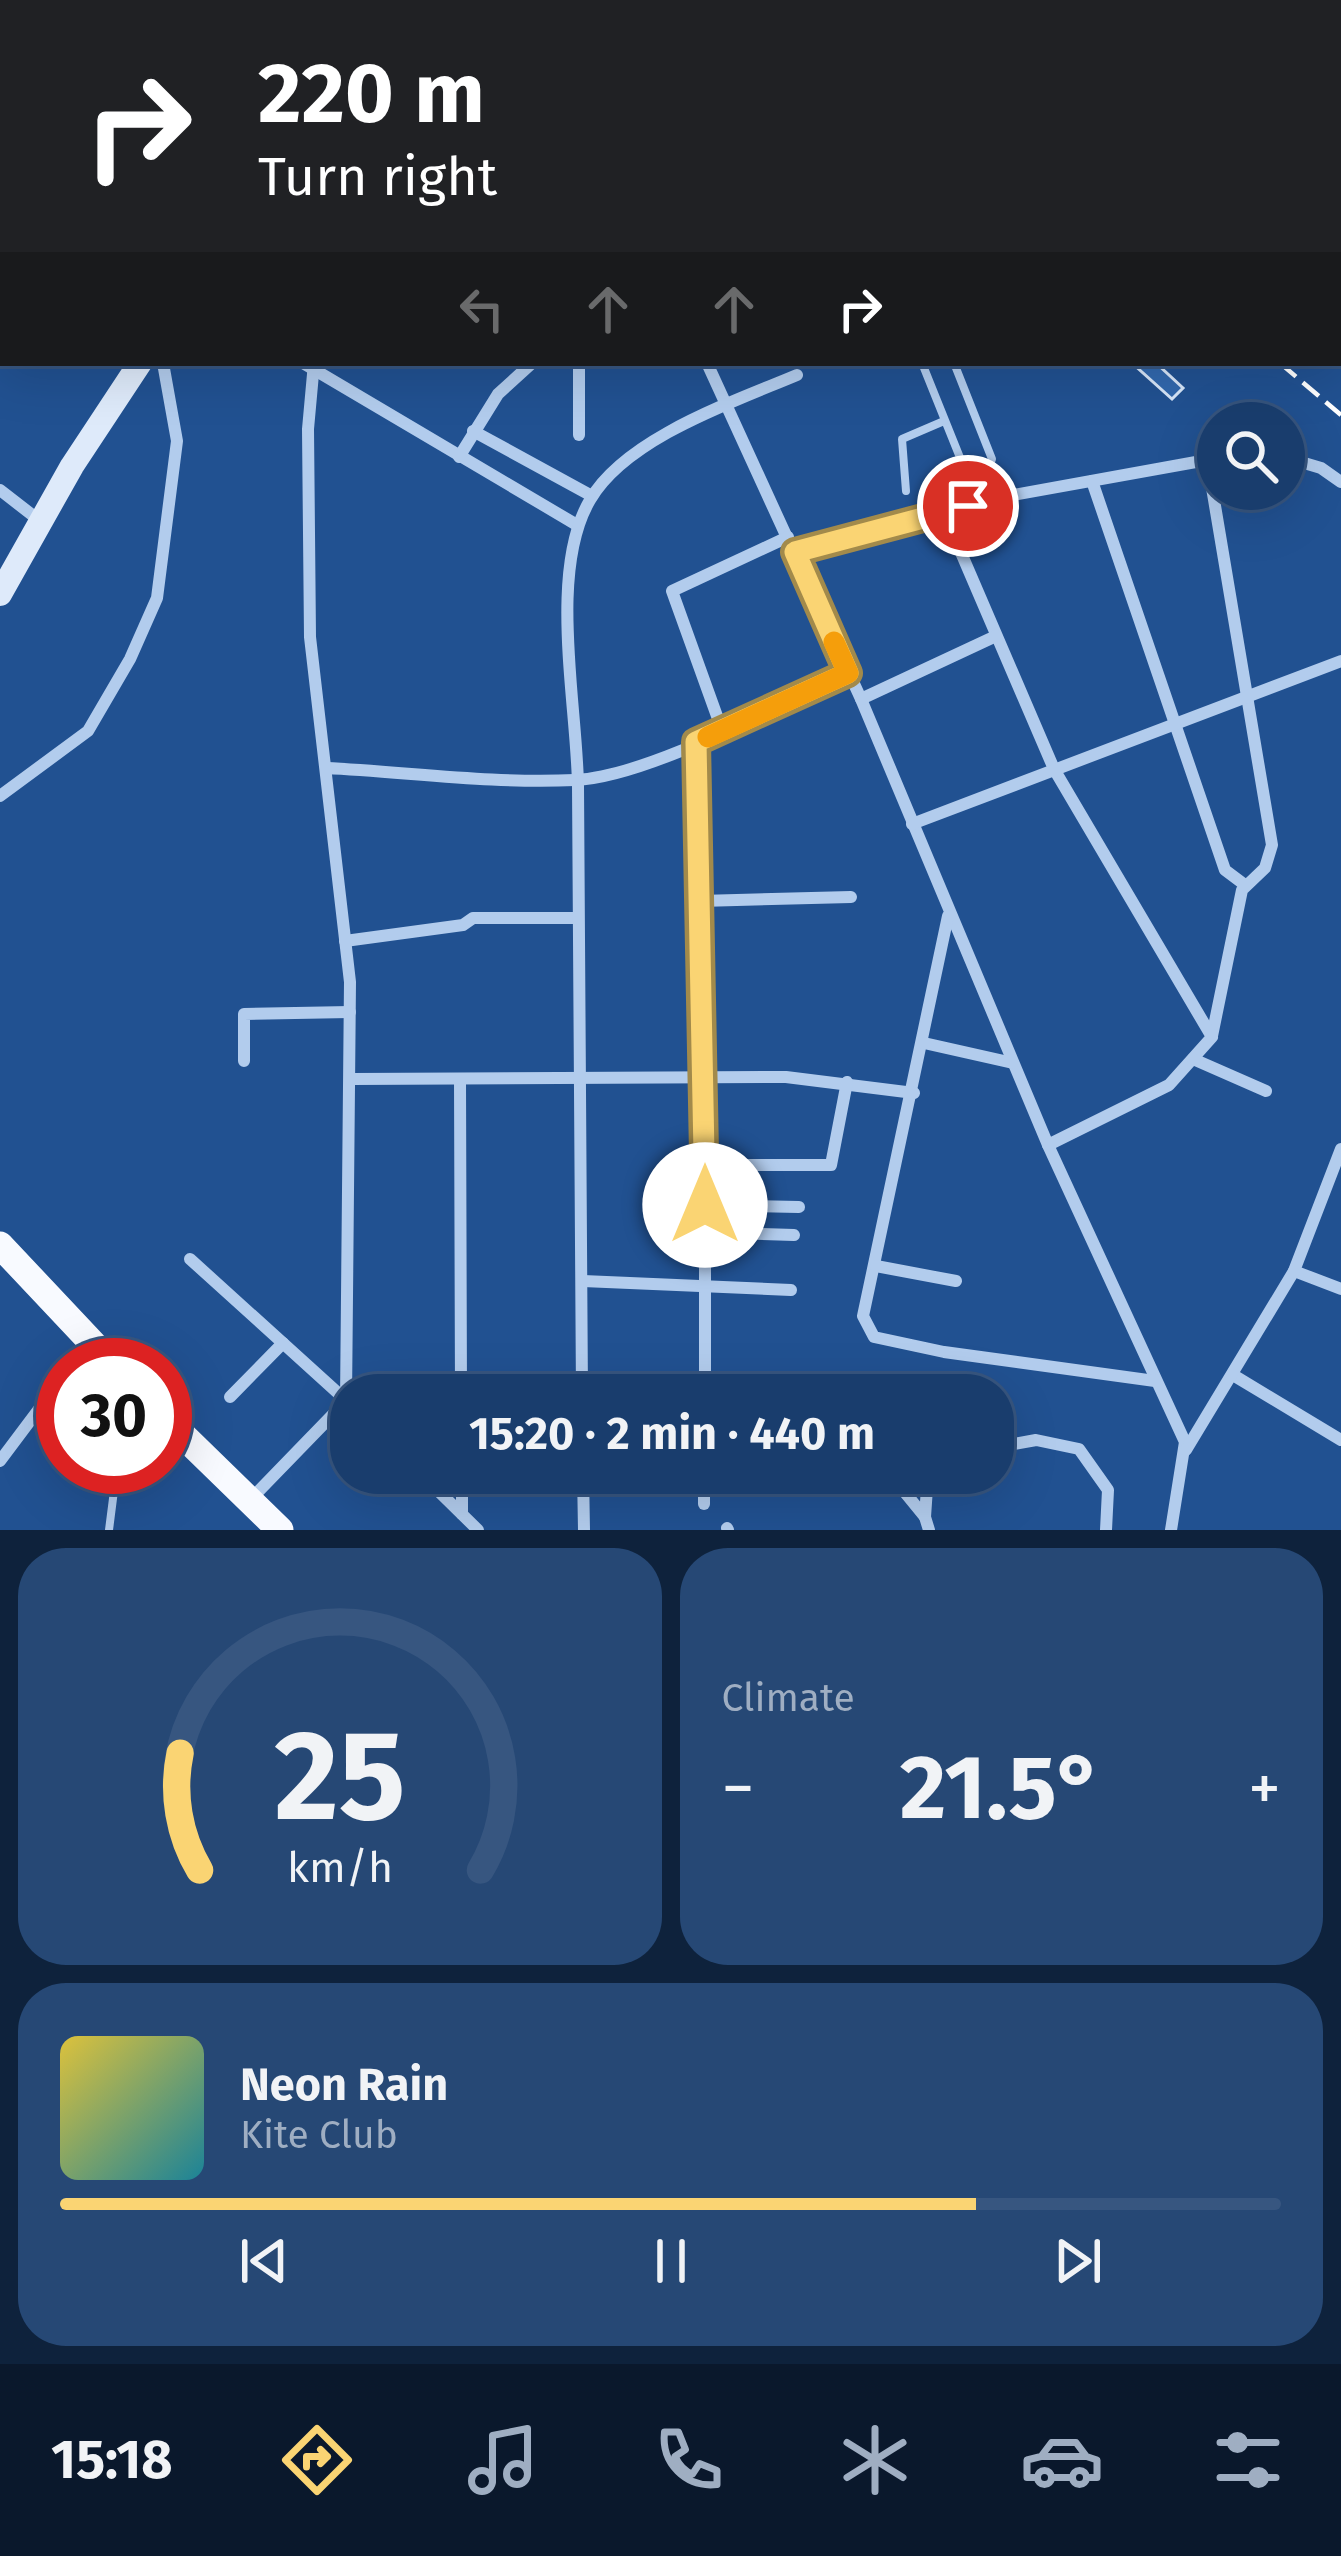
<!DOCTYPE html>
<html lang="en">
<head>
<meta charset="utf-8">
<style>
	body { margin:0; font-family:"Fira Sans",sans-serif; background:#264875; color:#f1f3f6; height:100vh; display:flex; flex-direction:column; font-size:45px; white-space:nowrap }
	* { box-sizing:border-box; margin:0 }
	p { font-size:39px; color:#9faec2 }
	.icon { flex:none; width:66px; height:66px; fill:none; stroke:currentColor; stroke-width:2; stroke-linecap:round; stroke-linejoin:round }
	.map { position:relative; height:1530px; overflow:hidden }
	.drawer { display:flex; flex-direction:column; gap:18px; padding:18px; background:#0e223c; flex:1 }
	.drawer>* { flex:none }
	.banner { position:absolute; left:0px; top:0px; width:1341px; height:366px; box-shadow:0 12px 48px #0002,0 0 0 3px #375680; background:#202124; color:#fff; overflow:hidden }
	.controls { position:absolute; left:1197px; top:402px; display:grid; gap:24px }
	.controls a { display:grid; place-items:center; width:108px; height:108px; border-radius:50%; background:#193d6d; box-shadow:0 12px 48px #0002,0 0 0 3px #375680; font-size:60px }
	.speed { position:absolute; left:36px; top:1338px; display:flex; gap:24px; font-size:60px; font-weight:700; text-align:center }
	.speed>* { display:grid; place-content:center; width:156px; height:156px; border-radius:50%; background:#193d6d; box-shadow:0 12px 48px #0002,0 0 0 3px #375680; line-height:1 }
	.speed .limit { border:18px solid #d22; background:#fff; color:#111 }
	.pin { position:absolute; display:grid; place-items:center; width:102px; height:102px; color:#fff; margin:-51px; border:6px solid #fff; border-radius:50%; box-shadow:0 3px 12px #0007 }
	.me { position:absolute; width:132px; margin:-66px; rotate:0deg; stroke-linejoin:round; filter:drop-shadow(0 0 9px #0008) }
	.turn { display:flex; align-items:center; gap:42px; height:252px; padding:0 60px; font-size:54px }
	.turn .icon { width:156px; height:156px; stroke-width:2.5 }
	.turn b { display:block; font-size:84px; line-height:102px }
	.lanes { display:flex; align-items:center; height:114px; padding:0 60px; background:#0003; justify-content:center; gap:60px; direction:ltr }
	.lanes .off { opacity:.35 }
	.big { font-size:90px; font-weight:700; line-height:1.1 }
	.drawer .card { flex:1; display:flex; flex-direction:column; justify-content:center; gap:18px; min-width:0; padding:0 42px; border-radius:48px; background:#264875 }
	.drawer .dial { align-items:center; gap:0 }
	.dial svg { height:312px; overflow:visible; fill:none; stroke:#375680; stroke-width:7; stroke-linecap:round; text-anchor:middle }
	.dial text { fill:#f1f3f6; stroke:none }
	.song { display:flex; align-items:center; gap:36px }
	.cover { width:144px; height:144px; border-radius:18px; background:linear-gradient(135deg,hsl(50 70% 55%),hsl(190 70% 35%)) }
	.played { height:12px; border-radius:6px; background:linear-gradient(90deg,#fad473 75%,#375680 75%) }
	.keys { display:flex; justify-content:space-around; direction:ltr }
	.heat { display:flex; justify-content:space-between; align-items:center; font-size:66px; direction:ltr }
	.drawer .tiles { flex:1; display:grid; gap:18px; grid-template-columns:1fr 1fr }
	.card:last-child { grid-column:span 2 }
	.trip { position:absolute; left:330px; top:1374px; width:684px; height:120px; border-radius:48px; background:#193d6d; box-shadow:0 12px 48px #0002,0 0 0 3px #375680; font-weight:700; line-height:120px; text-align:center }
	.tab-bar { display:flex; height:192px; justify-content:space-around; align-items:center; background:#0a182c; color:#9faec2 }
	.tab-bar .icon { width:84px; height:84px }
	.tab-bar .active { color:#fad473 }
	.tab-bar b { font-size:54px; color:#f1f3f6 }
	.map>svg:first-child { display:block }
	.building { fill:#3168ae; stroke:#d7e6f9; stroke-width:3 }
	.lines { fill:none; stroke-linecap:round; stroke-linejoin:round }
	.service { stroke:#b2cced; stroke-width:8 }
	.minor { stroke:#b2cced; stroke-width:12 }
	.secondary { stroke:#deeafa; stroke-width:24 }
	.primary { stroke:#f8faff; stroke-width:27 }
	.rail { stroke:#fff; stroke-width:4.5; stroke-dasharray:21 9; stroke-linecap:butt }
	.route-casing { stroke:#a28a4b; stroke-width:30 }
	.route { stroke:#fad473; stroke-width:21 }
	.slow { stroke:#f59e0b; stroke-width:21 }
</style>
</head>
<body>
<div class="map">
<svg width="1341" height="1530" viewBox="0 0 1341 1530">
	<rect width="100%" height="100%" fill="#215191"/>
	<polygon class="building" points="1132,363 1156,363 1183,388 1172,399"/>
	<g class="lines">
		<g class="service">
			<polyline points="922,363 965,470 985,479"/>
			<polyline points="954,363 992,459 985,479 991,499"/>
			<polyline points="906,491 902,439 944,421"/>
			<polyline points="35,1414 63,1422"/>
			<polyline points="109,1530 117,1467"/>
		</g>
		<g class="minor">
			<polyline points="431,0 433,3"/>
			<polyline points="1254,0 1262,3"/>
			<polyline points="91,3 91,0"/>
			<polyline points="501,3 506,0"/>
			<polyline points="638,3 643,0"/>
			<polyline points="1338,31 1341,33"/>
			<polyline points="1338,84 1341,86"/>
			<polyline points="0,119 3,119"/>
			<polyline points="0,205 3,202"/>
			<polyline points="0,309 3,312"/>
			<polyline points="0,361 3,357"/>
			<polyline points="303,363 577,525"/>
			<polyline points="579,363 579,435"/>
			<polyline points="707,363 861,699 1048,1145 1185,1442 1171,1530"/>
			<polyline points="473,431 592,496"/>
			<polyline points="459,457 498,394 532,363"/>
			<polyline points="1284,457 1321,468 1341,482"/>
			<polyline points="1207,458 1272,845 1265,868 1242,890 1212,1036"/>
			<polyline points="1092,481 1225,870 1245,885"/>
			<polyline points="0,490 40,521"/>
			<polyline points="944,513 1054,769 1212,1037 1169,1085 1048,1145"/>
			<polyline points="795,552 991,499 1218,458"/>
			<polyline points="861,699 996,636"/>
			<polyline points="722,730 672,591 788,537"/>
			<polyline points="696,743 705,1076 705,1395"/>
			<path d="M326,768C408,772 493,784 575,780C648,777 778,705 848,673"/>
			<polyline points="0,796 88,731 130,659 157,598 177,441 163,363"/>
			<polyline points="912,824 1341,661"/>
			<polyline points="700,901 851,897"/>
			<polyline points="948,916 863,1316 874,1337 944,1352 1155,1381"/>
			<polyline points="345,941 463,925 473,918 576,918"/>
			<polyline points="924,1043 1013,1063"/>
			<polyline points="1193,1059 1266,1091"/>
			<polyline points="244,1061 244,1014 350,1012"/>
			<polyline points="352,1079 786,1077 914,1093"/>
			<polyline points="460,1079 461,1395"/>
			<polyline points="704,1165 831,1165 847,1082"/>
			<polyline points="705,1205 799,1207"/>
			<polyline points="705,1232 794,1235"/>
			<polyline points="190,1259 349,1403"/>
			<polyline points="876,1266 956,1281"/>
			<polyline points="1294,1271 1341,1289"/>
			<polyline points="583,1281 791,1290"/>
			<polyline points="72,1365 90,1343"/>
			<polyline points="1233,1375 1341,1440"/>
			<path d="M582,1395C580,1192 578,989 578,786C577,705 548,571 590,500C626,438 733,402 797,375"/>
			<polyline points="230,1397 283,1343"/>
			<polyline points="993,1448 1036,1440 1079,1449 1108,1490 1106,1530"/>
			<polyline points="1186,1450 1294,1271 1341,1149"/>
			<polyline points="0,1461 63,1377"/>
			<polyline points="420,1473 478,1530"/>
			<polyline points="462,1473 462,1514"/>
			<polyline points="583,1473 584,1530"/>
			<polyline points="889,1473 925,1517"/>
			<polyline points="928,1473 925,1517 929,1530"/>
			<polyline points="249,1501 346,1401 350,982 310,637 308,429 314,363"/>
			<polyline points="704,1504 704,1473"/>
			<polyline points="727,1528 728,1530"/>
		</g>
		<g class="secondary">
			<polyline points="199,3 199,0"/>
			<polyline points="0,594 72,466 140,363"/>
		</g>
		<g class="primary">
			<polyline points="0,1245 113,1365"/>
			<polyline points="165,1418 280,1530"/>
		</g>
		<g class="rail">
			<polyline points="849,0 853,3"/>
			<polyline points="888,0 891,3"/>
			<polyline points="995,0 997,3"/>
			<polyline points="1338,357 1341,359"/>
			<polyline points="1280,363 1341,415"/>
		</g>
	</g>
	<g class="lines">
		<defs>
			<polyline id="route" points="705,1205 696,742 848,673 795,552 968,506"/>
		</defs>
		<use href="#route" class="route-casing"/>
		<use href="#route" class="route"/>
		<polyline class="slow" points="708,737 848,673 834,642"/>
	</g>
</svg>
<div class="controls">
<a><svg class="icon" aria-label="search" viewBox="0 0 24 24"><circle cx="10" cy="10" r="6"/><path d="M15 15l6 6"/></svg></a>
</div>
<div class="speed"><div class="limit">30</div></div>
<div class="pin" style="left:968px;top:506px;background:#d93025"><svg class="icon" aria-label="arrive" viewBox="0 0 24 24"><path d="M6 21V4h12l-3 4 3 4H6"/></svg></div>
<svg class="me" style="left:705px;top:1205px" viewBox="-20 -20 40 40"><circle r="19" fill="#fff"/><path d="M0-13L10 11 0 6-10 11z" fill="#fad473"/></svg>
<div class="trip">15:20 · 2 min · 440 m</div>
<div class="banner">
<div class="turn"><svg class="icon" aria-label="right" viewBox="0 0 24 24"><path d="M7 20v-9h11M14 6l5 5-5 5"/></svg><div><b>220 m</b>Turn right</div></div>
<div class="lanes"><svg class="icon off" aria-label="left" viewBox="0 0 24 24"><path d="M17 20v-9H6M10 6l-5 5 5 5"/></svg><svg class="icon off" aria-label="ahead" viewBox="0 0 24 24"><path d="M12 20V5M6 11l6-6 6 6"/></svg><svg class="icon off" aria-label="ahead" viewBox="0 0 24 24"><path d="M12 20V5M6 11l6-6 6 6"/></svg><svg class="icon" aria-label="right" viewBox="0 0 24 24"><path d="M7 20v-9h11M14 6l5 5-5 5"/></svg></div>
</div>
</div>
<section class="drawer">
<div class="tiles">
<div class="card dial"><svg viewBox="0 0 100 80">
<path d="M14 69A42 42 0 1 1 86 69"/>
<path d="M14 69A42 42 0 0 1 9 39" stroke="#fad473"/>
<text x="50" y="56" font-size="32" font-weight="700">25</text>
<text x="50" y="72" font-size="11">km/h</text>
</svg></div>
<div class="card"><p>Climate</p>
<div class="heat"><a>−</a><b class="big">21.5°</b><a>+</a></div>
</div>
<div class="card">
<div class="song"><i class="cover"></i><div><b>Neon Rain</b><p>Kite Club</p></div></div>
<div class="played"></div>
<div class="keys"><svg class="icon" aria-label="previous" viewBox="0 0 24 24"><path d="M18 5L8 12l10 7zM5 5v14"/></svg><svg class="icon" aria-label="pause" viewBox="0 0 24 24"><path d="M8 5v14M16 5v14"/></svg><svg class="icon" aria-label="next" viewBox="0 0 24 24"><path d="M6 5l10 7-10 7zM19 5v14"/></svg></div>
</div>
</div>
</section>
<nav class="tab-bar">
<b>15:18</b>
<svg class="icon active" aria-label="directions" viewBox="0 0 24 24"><path d="M12 3l9 9-9 9-9-9zM9 14v-3h6M13 9l2 2-2 2"/></svg>
<svg class="icon" aria-label="music" viewBox="0 0 24 24"><path d="M9 18V5l10-2v13"/><circle cx="6" cy="18" r="3"/><circle cx="16" cy="16" r="3"/></svg>
<svg class="icon" aria-label="phone" viewBox="0 0 24 24"><path d="M5 4h4l2 5-3 2q2 4 5 5l2-3 5 2v4C11 20 4 13 5 4z"/></svg>
<svg class="icon" aria-label="climate" viewBox="0 0 24 24"><path d="M12 3v18M4 7l16 10M4 17L20 7"/></svg>
<svg class="icon" aria-label="car" viewBox="0 0 24 24"><path d="M5 17H2v-5l4-1 3-4h7l3 4 3 1v5h-3M9 17h6M6 11h13"/><circle cx="7" cy="17" r="2"/><circle cx="17" cy="17" r="2"/></svg>
<svg class="icon" aria-label="filters" viewBox="0 0 24 24"><path d="M4 7h16M4 17h16"/><circle cx="9" cy="7" r="2"/><circle cx="15" cy="17" r="2"/></svg>
</nav>
</body>
</html>
